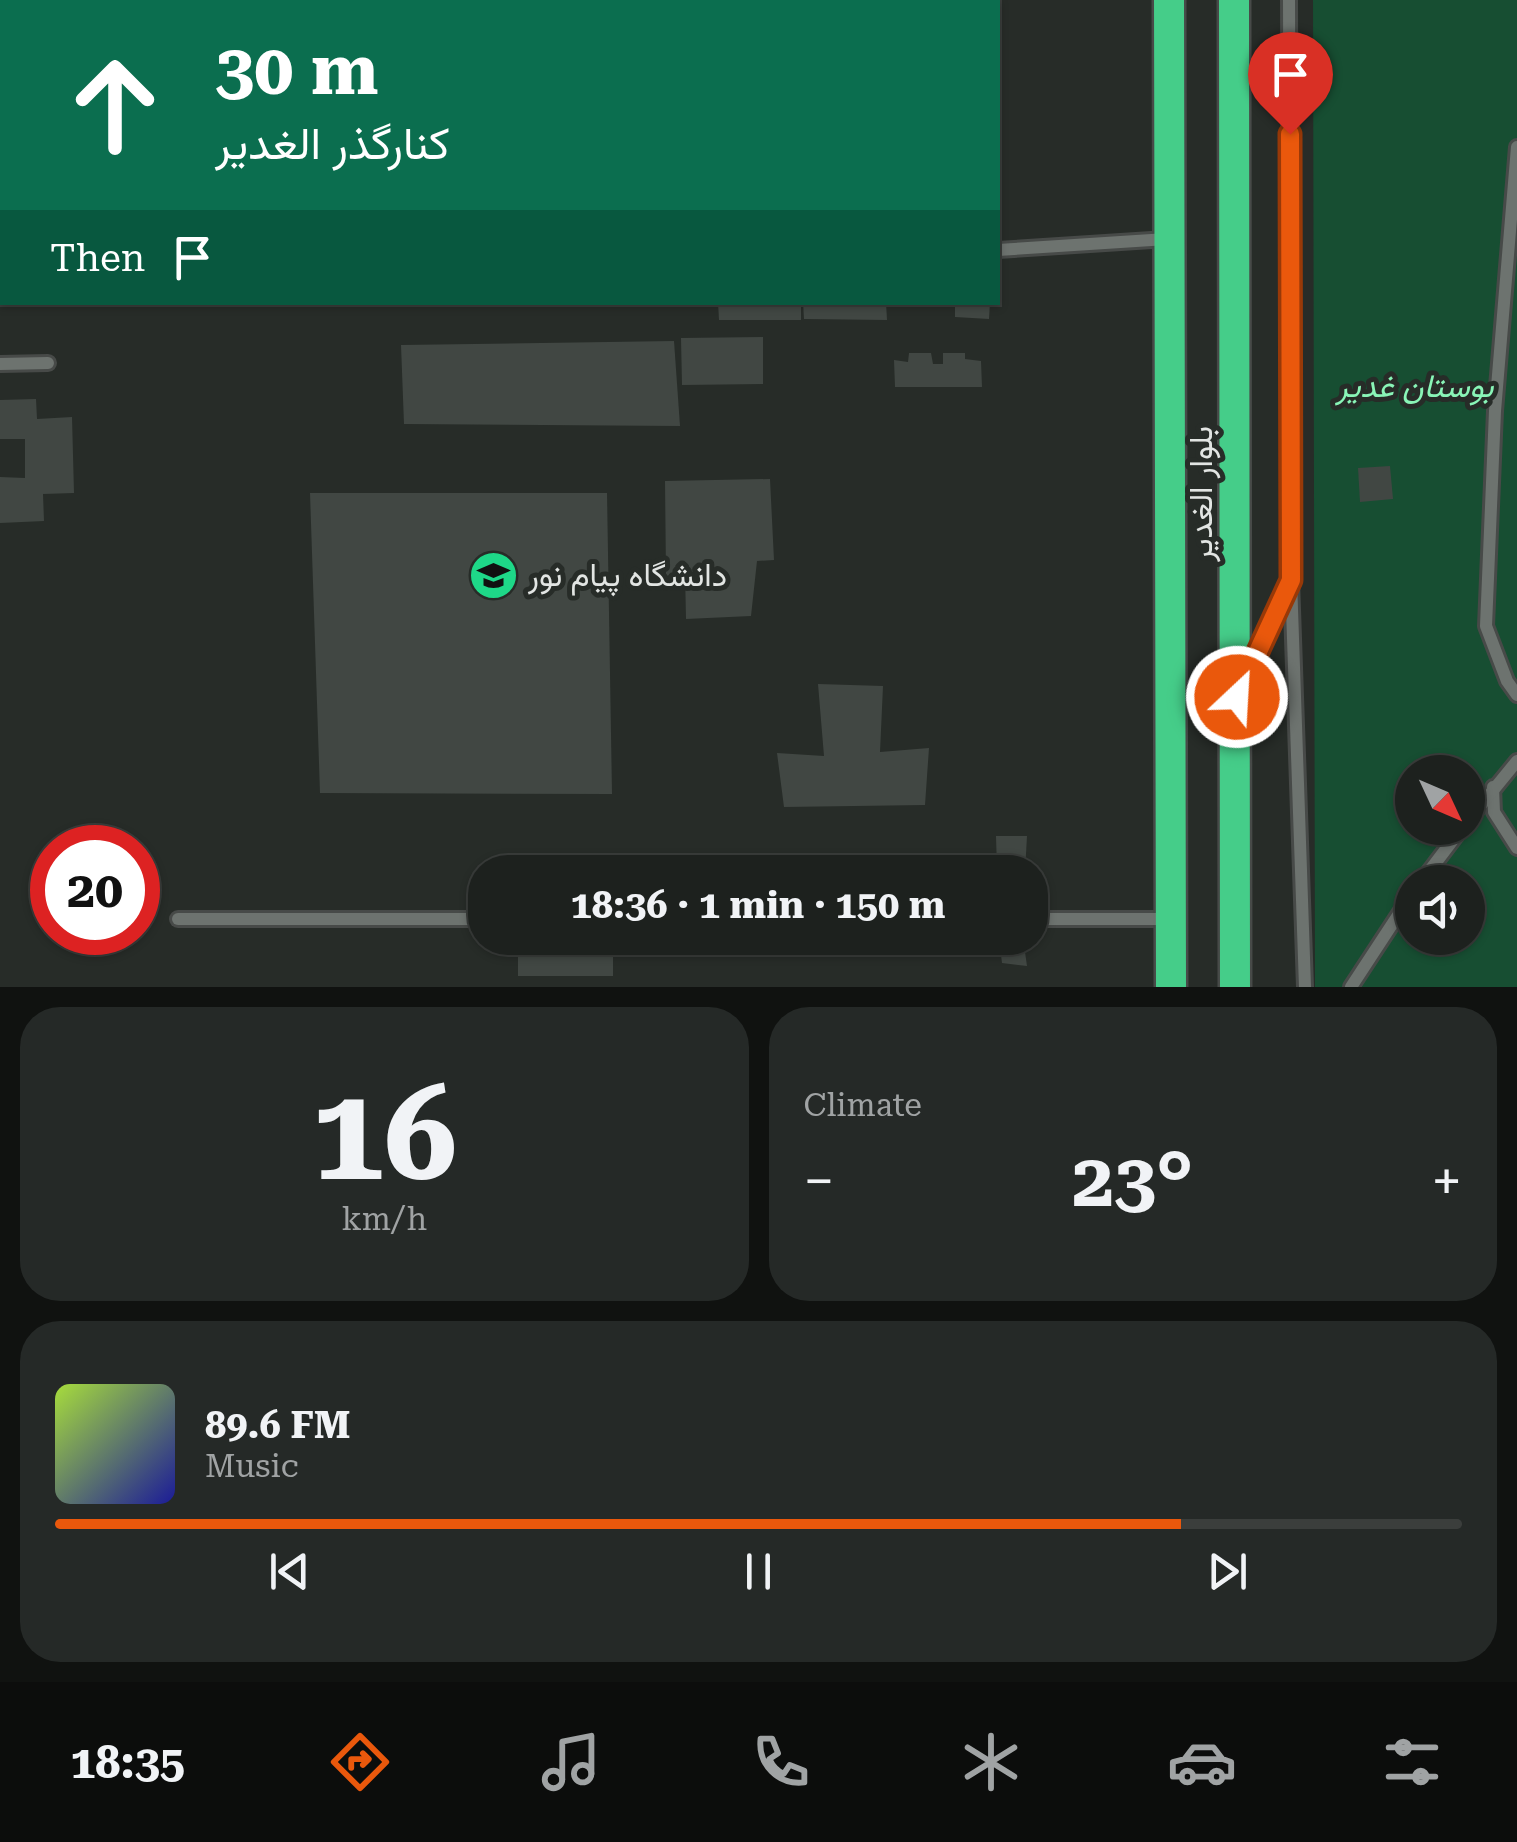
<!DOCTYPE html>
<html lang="en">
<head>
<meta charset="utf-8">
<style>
	body { margin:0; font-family:"Roboto Serif",Vazirmatn,serif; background:#252927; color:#f1f3f6; height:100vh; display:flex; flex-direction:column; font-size:38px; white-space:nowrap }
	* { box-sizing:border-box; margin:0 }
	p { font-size:32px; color:#a0a3a4 }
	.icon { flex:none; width:55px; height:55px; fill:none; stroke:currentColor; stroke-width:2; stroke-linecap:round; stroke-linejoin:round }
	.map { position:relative; height:987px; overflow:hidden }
	.drawer { display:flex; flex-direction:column; gap:20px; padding:20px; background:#101210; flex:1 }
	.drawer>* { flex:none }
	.hud { position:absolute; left:0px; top:0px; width:1000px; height:305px; box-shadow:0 2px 8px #0004,0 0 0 2px #3b3e3c; background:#0b6e4f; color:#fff; overflow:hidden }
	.needle { width:65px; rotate:134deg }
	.fabs { position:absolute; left:1395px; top:755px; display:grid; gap:20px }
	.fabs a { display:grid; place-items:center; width:90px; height:90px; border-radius:50%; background:#1d211e; box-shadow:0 2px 8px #0004,0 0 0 2px #3b3e3c; font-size:50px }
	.speed { position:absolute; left:30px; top:825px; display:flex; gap:20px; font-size:50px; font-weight:700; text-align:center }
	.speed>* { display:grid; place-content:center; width:130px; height:130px; border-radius:50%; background:#1d211e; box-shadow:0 2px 8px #0004,0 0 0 2px #3b3e3c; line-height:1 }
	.speed .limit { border:15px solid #d22; background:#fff; color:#111 }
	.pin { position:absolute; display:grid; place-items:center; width:85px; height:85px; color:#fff; margin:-102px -42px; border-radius:50% 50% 50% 0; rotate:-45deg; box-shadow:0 0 10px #0007 }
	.pin .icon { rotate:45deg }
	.me { position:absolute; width:110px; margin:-55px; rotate:25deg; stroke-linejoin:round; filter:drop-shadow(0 0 8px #0008) }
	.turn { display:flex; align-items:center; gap:35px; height:210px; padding:0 50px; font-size:45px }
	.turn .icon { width:130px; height:130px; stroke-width:2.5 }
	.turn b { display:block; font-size:70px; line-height:85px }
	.then { display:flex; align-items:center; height:95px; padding:0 50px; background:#0003; gap:20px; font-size:38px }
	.big { font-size:75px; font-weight:700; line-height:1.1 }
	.drawer .card { flex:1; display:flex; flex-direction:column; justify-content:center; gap:15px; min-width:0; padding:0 35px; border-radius:40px; background:#252927 }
	.drawer .dial { align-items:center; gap:0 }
	.dial b { font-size:130px; line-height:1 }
	.song { display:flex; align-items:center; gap:30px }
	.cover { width:120px; height:120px; border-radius:15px; background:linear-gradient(135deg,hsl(80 70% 55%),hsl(240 70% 35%)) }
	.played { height:10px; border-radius:5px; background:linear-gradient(90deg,#ea580c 80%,#3b3e3c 80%) }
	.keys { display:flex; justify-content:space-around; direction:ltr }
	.heat { display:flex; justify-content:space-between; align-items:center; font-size:55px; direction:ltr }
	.drawer .tiles { flex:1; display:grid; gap:20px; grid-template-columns:1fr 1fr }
	.card:last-child { grid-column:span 2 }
	.trip { position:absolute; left:468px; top:855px; width:580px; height:100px; border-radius:40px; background:#1d211e; box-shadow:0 2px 8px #0004,0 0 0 2px #3b3e3c; font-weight:700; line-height:100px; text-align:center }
	.dock { display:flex; height:160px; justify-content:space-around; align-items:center; background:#0c0d0c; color:#a0a3a4 }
	.dock .icon { width:70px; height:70px }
	.dock .current { color:#ea580c }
	.dock b { font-size:45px; color:#f1f3f6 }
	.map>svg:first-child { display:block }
	.green { fill:#174e32; fill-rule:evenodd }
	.building { fill:#414743 }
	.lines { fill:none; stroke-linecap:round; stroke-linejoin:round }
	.lane-casing { stroke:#474a48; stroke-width:18 }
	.highway-casing { stroke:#474a48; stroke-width:35 }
	.lane { stroke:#6d736f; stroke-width:12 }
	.highway { stroke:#45cd89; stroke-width:30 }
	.route-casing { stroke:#983908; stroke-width:25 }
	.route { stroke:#ea580c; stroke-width:18 }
	.labels { text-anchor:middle; stroke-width:10; stroke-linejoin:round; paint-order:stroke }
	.park-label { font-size:32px; font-style:italic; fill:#89f5b7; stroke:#272c28 }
	.street-label { font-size:32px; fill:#e2e5e3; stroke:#272c28 }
	.poi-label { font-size:32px; fill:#e2e5e3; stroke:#272c28; text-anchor:start }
</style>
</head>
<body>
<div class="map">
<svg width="1517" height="987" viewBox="0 0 1517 987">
	<rect width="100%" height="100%" fill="#272c28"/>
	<path class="green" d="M1313,0H1517V987H1315ZM1412,772H1468V828H1412ZM1412,882H1468V938H1412Z"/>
	<g class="building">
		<polygon points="718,302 801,302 801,320 719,320"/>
		<polygon points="803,302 886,302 887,320 804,319"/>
		<polygon points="955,302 990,302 989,319 955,317"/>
		<polygon points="763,337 763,384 682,385 681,338"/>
		<polygon points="674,341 680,426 404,424 401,345"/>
		<polygon points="909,353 931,353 933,364 943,364 943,353 965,353 965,359 981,361 982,387 895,387 894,360 908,362"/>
		<polygon points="36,399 37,419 72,417 74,493 43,494 44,521 0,523 0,477 25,478 25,439 0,439 0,400"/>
		<polygon points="1390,466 1393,499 1360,502 1358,468"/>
		<polygon points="770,479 774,560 757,561 751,616 686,619 685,572 666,576 665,481"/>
		<polygon points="310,493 607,493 612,794 320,793"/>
		<polygon points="818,684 883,686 880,752 929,748 925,805 784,807 777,753 824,756"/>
		<polygon points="996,836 1027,836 1025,872 997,870"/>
		<polygon points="1006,938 1023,938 1027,966 1002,963 999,939"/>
		<rect x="518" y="950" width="95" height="26"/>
	</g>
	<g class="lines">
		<defs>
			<g id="lane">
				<polyline points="694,0 696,2"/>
				<polyline points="1289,0 1291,580 1305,987"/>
				<polyline points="1517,147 1495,411 1486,626 1507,681 1517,695"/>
				<polyline points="998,250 1167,239"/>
				<polyline points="0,364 48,363"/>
				<polyline points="1244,683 1290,583"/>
				<polyline points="1493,787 1494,812 1517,848"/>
				<polyline points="1468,821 1517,761"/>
				<polyline points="1421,882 1462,828"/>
				<polyline points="178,919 485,919"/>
				<polyline points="1030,919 1168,919"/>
				<polyline points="1351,987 1412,894"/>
			</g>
			<g id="highway">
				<polyline points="1169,0 1171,987"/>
				<polyline points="1234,0 1235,987"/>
			</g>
		</defs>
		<use href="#lane" class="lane-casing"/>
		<use href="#highway" class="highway-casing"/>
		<use href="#lane" class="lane"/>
		<use href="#highway" class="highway"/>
	</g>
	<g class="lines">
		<defs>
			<polyline id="route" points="1237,697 1291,580 1290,134"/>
		</defs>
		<use href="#route" class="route-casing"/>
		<use href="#route" class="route"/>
	</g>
	<defs>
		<symbol id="university-disc" viewBox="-11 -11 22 22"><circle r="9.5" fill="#1ed888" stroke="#272c28"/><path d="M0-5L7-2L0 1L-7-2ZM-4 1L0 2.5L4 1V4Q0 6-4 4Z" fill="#111"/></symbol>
	</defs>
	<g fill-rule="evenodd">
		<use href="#university-disc" x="466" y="548" width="55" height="55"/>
	</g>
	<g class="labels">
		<g class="park-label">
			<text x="1415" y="397">بوستان غدیر</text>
		</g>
		<g class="street-label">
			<text transform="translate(1201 494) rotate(-90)" y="11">بلوار الغدیر</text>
		</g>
		<g class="poi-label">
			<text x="528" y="586">دانشگاه پیام نور</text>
		</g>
	</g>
</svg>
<div class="fabs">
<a><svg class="needle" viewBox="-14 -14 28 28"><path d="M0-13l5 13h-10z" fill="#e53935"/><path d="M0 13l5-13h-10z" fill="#a0a3a4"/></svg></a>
<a><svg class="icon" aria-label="sound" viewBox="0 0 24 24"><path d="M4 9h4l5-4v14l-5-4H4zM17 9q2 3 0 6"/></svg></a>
</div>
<div class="speed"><div class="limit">20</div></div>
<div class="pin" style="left:1290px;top:134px;background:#d93025"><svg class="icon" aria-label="arrive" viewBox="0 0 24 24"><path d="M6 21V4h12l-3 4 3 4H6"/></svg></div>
<svg class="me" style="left:1237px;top:697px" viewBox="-20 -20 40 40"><circle r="17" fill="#ea580c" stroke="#fff" stroke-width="3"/><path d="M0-11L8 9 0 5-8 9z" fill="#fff"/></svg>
<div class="trip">18:36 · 1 min · 150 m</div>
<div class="hud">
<div class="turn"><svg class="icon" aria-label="ahead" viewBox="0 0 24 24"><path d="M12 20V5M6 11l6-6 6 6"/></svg><div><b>30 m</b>کنارگذر الغدیر</div></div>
<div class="then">Then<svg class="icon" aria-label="arrive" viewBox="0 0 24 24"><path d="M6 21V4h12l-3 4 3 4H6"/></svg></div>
</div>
</div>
<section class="drawer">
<div class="tiles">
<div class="card dial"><b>16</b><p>km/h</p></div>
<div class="card"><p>Climate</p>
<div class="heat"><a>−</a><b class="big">23°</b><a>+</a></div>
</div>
<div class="card">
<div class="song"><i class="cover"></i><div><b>89.6 FM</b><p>Music</p></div></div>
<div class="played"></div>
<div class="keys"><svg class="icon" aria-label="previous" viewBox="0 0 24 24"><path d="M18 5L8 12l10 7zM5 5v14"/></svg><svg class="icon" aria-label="pause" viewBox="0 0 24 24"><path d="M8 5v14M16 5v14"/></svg><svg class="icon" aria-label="next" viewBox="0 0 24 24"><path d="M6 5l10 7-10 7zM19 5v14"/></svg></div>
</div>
</div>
</section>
<nav class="dock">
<b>18:35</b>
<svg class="icon current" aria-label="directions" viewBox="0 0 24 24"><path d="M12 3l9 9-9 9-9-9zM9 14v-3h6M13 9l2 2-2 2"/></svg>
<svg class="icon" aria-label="music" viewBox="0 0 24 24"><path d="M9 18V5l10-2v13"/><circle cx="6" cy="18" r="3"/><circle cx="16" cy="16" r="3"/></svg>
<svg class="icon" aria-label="phone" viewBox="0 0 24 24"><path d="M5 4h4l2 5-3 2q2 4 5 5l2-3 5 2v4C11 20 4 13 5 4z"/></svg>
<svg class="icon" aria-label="climate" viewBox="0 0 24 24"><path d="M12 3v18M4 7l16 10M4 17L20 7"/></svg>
<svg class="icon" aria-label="car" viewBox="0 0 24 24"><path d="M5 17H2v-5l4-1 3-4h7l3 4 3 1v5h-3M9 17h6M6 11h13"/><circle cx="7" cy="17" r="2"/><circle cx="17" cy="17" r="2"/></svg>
<svg class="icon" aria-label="filters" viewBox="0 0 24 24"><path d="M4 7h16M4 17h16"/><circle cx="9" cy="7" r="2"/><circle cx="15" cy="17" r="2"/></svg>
</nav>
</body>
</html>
